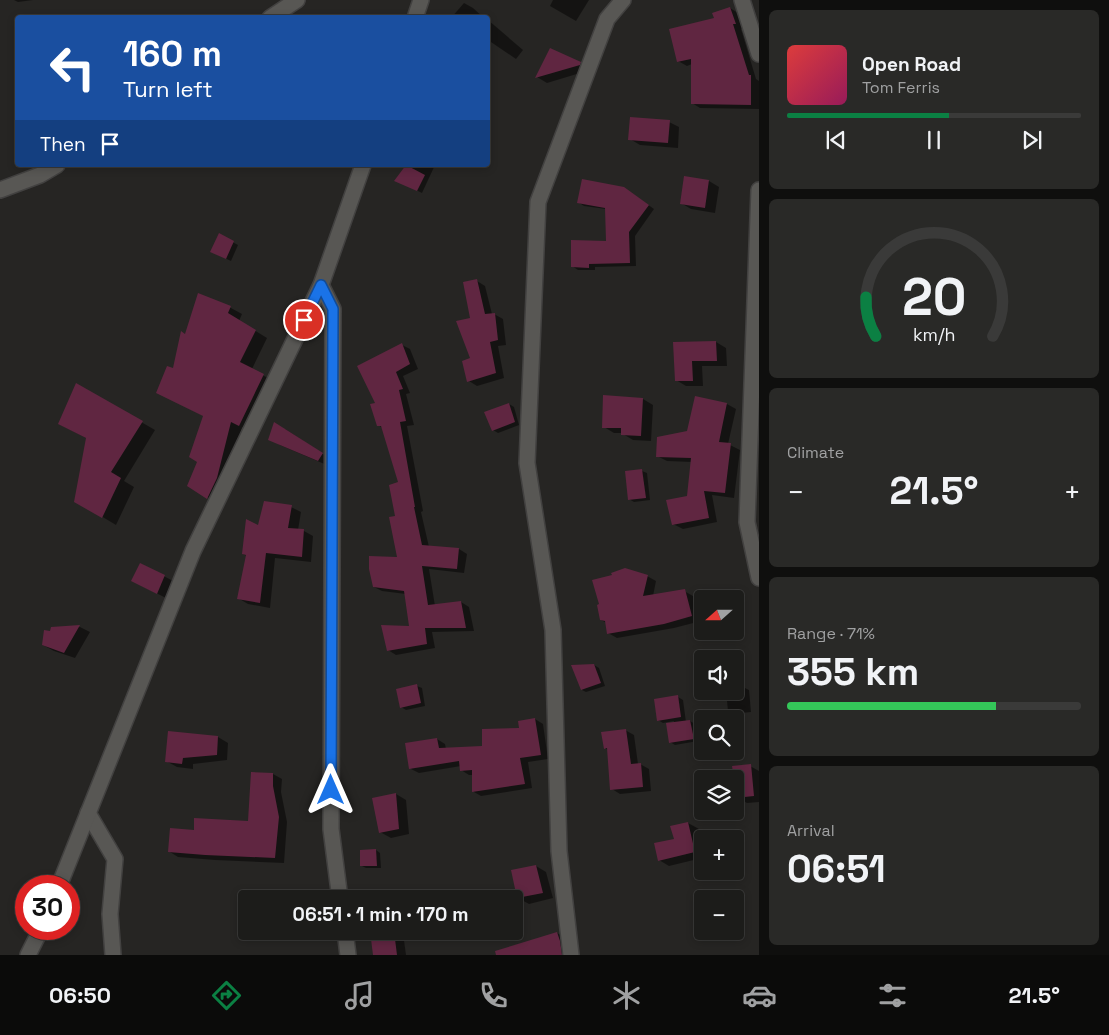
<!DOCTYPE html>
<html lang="en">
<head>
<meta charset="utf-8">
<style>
	body { margin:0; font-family:"Space Grotesk",sans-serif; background:#292927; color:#f1f3f6; height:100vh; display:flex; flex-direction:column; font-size:19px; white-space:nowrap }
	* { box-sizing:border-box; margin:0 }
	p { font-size:16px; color:#a0a1a2 }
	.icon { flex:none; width:28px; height:28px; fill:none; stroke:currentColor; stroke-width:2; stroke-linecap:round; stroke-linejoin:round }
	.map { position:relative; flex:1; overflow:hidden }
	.details { display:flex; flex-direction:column; gap:10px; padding:10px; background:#0f0f0e; width:350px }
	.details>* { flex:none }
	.banner { position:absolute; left:15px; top:15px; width:475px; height:152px; border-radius:5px; box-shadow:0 2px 8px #0003,0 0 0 1px #3a3a39; background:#1a4fa0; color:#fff; overflow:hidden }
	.needle { width:32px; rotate:249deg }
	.buttons { position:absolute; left:694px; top:590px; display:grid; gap:10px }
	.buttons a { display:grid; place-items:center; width:50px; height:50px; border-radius:5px; background:#1c1c1a; box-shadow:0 2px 8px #0003,0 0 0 1px #3a3a39; font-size:25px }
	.speed { position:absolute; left:15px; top:875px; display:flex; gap:10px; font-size:25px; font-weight:700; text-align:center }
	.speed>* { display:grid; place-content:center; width:65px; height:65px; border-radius:50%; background:#1c1c1a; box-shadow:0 2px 8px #0003,0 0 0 1px #3a3a39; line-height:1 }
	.speed .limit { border:8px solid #d22; background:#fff; color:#111 }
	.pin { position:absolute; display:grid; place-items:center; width:42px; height:42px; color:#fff; margin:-21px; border:2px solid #fff; border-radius:50%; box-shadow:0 1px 5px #0007 }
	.me { position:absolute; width:55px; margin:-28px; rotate:0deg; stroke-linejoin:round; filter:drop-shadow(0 0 4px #0008) }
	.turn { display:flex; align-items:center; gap:18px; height:105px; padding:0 25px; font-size:22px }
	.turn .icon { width:65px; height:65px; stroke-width:2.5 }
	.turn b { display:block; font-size:35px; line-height:42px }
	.then { display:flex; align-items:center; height:48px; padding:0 25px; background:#0003; gap:10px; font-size:19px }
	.big { font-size:38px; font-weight:700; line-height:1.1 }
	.details .widget { flex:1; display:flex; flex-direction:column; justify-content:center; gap:8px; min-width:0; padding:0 18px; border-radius:8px; background:#292927 }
	.details .dial { align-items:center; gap:0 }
	.dial svg { height:130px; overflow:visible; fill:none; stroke:#3a3a39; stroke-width:7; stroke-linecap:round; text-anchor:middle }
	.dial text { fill:#f1f3f6; stroke:none }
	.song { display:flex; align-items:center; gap:15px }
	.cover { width:60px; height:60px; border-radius:8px; background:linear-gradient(135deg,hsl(0 70% 55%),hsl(330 70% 35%)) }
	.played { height:5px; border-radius:2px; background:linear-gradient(90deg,#0b8043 55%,#3a3a39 55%) }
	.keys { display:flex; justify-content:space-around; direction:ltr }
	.heat { display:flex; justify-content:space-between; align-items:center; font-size:28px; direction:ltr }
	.charge { height:8px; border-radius:4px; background:linear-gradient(90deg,#34c759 71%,#3a3a39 0) }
	.trip { position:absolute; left:238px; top:890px; width:285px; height:50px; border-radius:5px; background:#1c1c1a; box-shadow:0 2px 8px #0003,0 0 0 1px #3a3a39; font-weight:700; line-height:50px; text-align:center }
	.menu { display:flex; height:80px; justify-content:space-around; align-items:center; background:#0b0b0a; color:#a0a1a2 }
	.menu .icon { width:35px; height:35px }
	.menu .current { color:#0b8043 }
	.menu b { font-size:22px; color:#f1f3f6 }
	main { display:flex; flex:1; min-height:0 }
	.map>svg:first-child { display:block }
	.shadow { fill:#0007 }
	.building { fill:#602641 }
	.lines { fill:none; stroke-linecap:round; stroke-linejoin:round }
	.minor-casing { stroke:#424140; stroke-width:18 }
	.minor { stroke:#585754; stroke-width:15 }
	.route-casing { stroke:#114b97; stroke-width:12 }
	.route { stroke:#1a73e8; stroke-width:9 }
</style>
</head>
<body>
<main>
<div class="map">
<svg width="759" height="955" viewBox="0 0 759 955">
	<rect width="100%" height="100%" fill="#262523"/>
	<g class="shadow">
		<polygon points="14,0 33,0 18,2"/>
		<polygon points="553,0 589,0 576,21 550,6"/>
		<polygon points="464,3 473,8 484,18 451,18"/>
		<polygon points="730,8 738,13 743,28 741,29 756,79 759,81 759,109 700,108 692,103 692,64 687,66 678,61 715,19"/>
		<polygon points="488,20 523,50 516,59 488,40"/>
		<polygon points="580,63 590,70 547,83 537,77"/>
		<polygon points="669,122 679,127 678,148 640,145 630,139"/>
		<polygon points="408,165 435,165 422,193 396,180"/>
		<polygon points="685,178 709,181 719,187 715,213 691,209 681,203"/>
		<polygon points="630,192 654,209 635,236 636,266 595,267 595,270 578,270 572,266 607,242 606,209 584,206 578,202"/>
		<polygon points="219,235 238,245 231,261 216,254"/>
		<polygon points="477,281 485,286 492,314 494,314 503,319 506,345 498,346 504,378 477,386 469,381 472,359"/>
		<polygon points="199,294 231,308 242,314 239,321 267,338 252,369 275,382 251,431 242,427 228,485 219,504 188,485 199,461 204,416 158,393 174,370"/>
		<polygon points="716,342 726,348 727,366 702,366 703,386 686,386 676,380 674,343"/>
		<polygon points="402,345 410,349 418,369 403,376 410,393 406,394 414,425 407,426 423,511 421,512 429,547 459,549 467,554 464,573 429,569 435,606 461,602 469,607 474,631 432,632 435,648 396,655 388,650 411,627 406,594 382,591 374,587 399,558 397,517 400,483 383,428 378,425 377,404"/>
		<polygon points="77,385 155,430 124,481 134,487 116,525 76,501 88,439 59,424"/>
		<polygon points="643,399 653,405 651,441 633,440 623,434 623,433 614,433 604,427"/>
		<polygon points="509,404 514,407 519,425 498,433 493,430"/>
		<polygon points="727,404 736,409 728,444 740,450 734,498 712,495 717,522 683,529 673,524 688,497 692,462 667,461 657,456 688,432"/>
		<polygon points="285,429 332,460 329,466 280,445 270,439"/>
		<polygon points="642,471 647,473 650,500 634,502 629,499"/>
		<polygon points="291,507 301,512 298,530 304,531 313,536 311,562 275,558 270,608 248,604 238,598 247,556 243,554 259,526"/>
		<polygon points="141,564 175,582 168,599 142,586"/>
		<polygon points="613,576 647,576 656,581 653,596 684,591 693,596 701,621 674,628 617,638 608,633 607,623 601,620"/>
		<polygon points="80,627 90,632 75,658 54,651 43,645 51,632 52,628"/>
		<polygon points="594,665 599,668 605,686 586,692 582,690"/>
		<polygon points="735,683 749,690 751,712 733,714 728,711 726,691 735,691"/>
		<polygon points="417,686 422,688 425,706 406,710 401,707"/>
		<polygon points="678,697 683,700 686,722 690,721 695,724 698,741 675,745 670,742 674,721 663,723 658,720"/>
		<polygon points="535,719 543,724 548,759 528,762 532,788 481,796 474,792 473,775 469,775 461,770 461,766 419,773 411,769 437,739 445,744 446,749 484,747"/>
		<polygon points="625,730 634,735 638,764 640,764 649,769 651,791 620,794 612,789 608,750 605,748"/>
		<polygon points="169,733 218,737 228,743 227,760 193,764 193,769 177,767 166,761"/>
		<polygon points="750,766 759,771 759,802 747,803 737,797 734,768"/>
		<polygon points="273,774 282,779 281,792 287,822 284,863 215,860 178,857 170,852 195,831 249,822"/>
		<polygon points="396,794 406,800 409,834 391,838 380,832 374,799"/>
		<polygon points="688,823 699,829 702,846 702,858 669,866 659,860"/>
		<polygon points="376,850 380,853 381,868 366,868 362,866"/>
		<polygon points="536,866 546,872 553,898 529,904 518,898"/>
		<polygon points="371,931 400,931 403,933 406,955 375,955"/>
		<polygon points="557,933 567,939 571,955 528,955"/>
	</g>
	<g class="building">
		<polygon points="730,7 736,24 733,24 749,75 751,75 751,105 691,104 691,59 677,62 669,29 714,18 712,13"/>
		<polygon points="550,48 581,62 580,65 535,78"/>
		<polygon points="630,117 670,120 668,143 628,140"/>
		<polygon points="406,165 425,175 417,191 394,181"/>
		<polygon points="684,176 709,180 705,208 680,204"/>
		<polygon points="582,179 624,187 649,205 629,232 630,263 589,264 589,268 571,267 571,240 606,241 605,208 577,203"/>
		<polygon points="219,233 234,241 226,259 210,252"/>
		<polygon points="477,279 485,314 495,313 498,340 490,342 496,373 467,382 462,361 470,358 456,321 470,318 463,282"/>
		<polygon points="198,293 231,306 228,313 256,330 240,362 264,374 239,426 231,422 217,478 207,499 187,486 197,462 189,457 203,416 156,393 167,366 173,368 181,331 185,334"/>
		<polygon points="716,341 717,361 692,361 693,381 675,381 673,342"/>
		<polygon points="402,343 410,364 396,372 403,389 399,390 406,421 400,422 415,507 414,507 422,545 459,548 457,569 422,566 428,605 461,601 466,628 425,628 427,644 387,651 381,625 409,626 404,591 373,587 369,569 369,556 397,557 389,517 395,516 389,485 398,482 381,426 377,426 370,404 375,403 357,366"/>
		<polygon points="76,383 143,421 111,472 121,478 102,518 74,502 86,438 58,424"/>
		<polygon points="603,395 643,398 641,436 621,435 621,428 602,428"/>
		<polygon points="695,396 727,403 719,442 731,443 725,493 704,491 709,518 672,525 666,500 687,496 691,458 656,457 657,437 687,431"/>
		<polygon points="509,403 515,422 492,431 484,412"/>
		<polygon points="274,422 323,453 318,461 268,440"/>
		<polygon points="642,469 646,498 628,500 625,471"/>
		<polygon points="264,501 292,505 288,528 304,529 302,557 266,553 260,603 237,599 246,555 242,554 246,519 258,525"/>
		<polygon points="140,563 165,575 157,594 131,581"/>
		<polygon points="625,568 648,575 643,596 685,589 692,616 664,624 607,634 605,621 600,620 597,605 599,604 592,580 612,575 611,573"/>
		<polygon points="80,625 64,653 42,645 44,630 50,631 51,627"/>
		<polygon points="594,664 601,683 581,690 571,665"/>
		<polygon points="417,684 421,703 400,708 396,689"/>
		<polygon points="678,695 681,717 657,721 654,699"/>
		<polygon points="535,718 541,755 520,758 525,784 472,792 472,770 460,771 459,761 409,769 405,743 437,738 439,748 482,746 482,729 519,728 518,721"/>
		<polygon points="690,720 694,739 669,743 666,723"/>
		<polygon points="626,729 631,764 641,763 643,787 610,790 607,748 604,749 601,732"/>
		<polygon points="168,731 218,736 217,755 183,758 182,764 165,762"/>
		<polygon points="751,764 754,796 735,798 735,779 734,779 732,766"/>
		<polygon points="251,772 273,773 273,786 279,817 275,858 205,855 168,852 170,828 194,830 194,818 248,821"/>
		<polygon points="396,793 399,829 379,833 372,798"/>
		<polygon points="688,822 695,852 658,861 654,843 674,839 670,826"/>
		<polygon points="376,849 377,866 360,866 360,850"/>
		<polygon points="536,865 543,893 517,898 511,870"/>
		<polygon points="370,931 394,931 397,955 373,955"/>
		<polygon points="557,932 560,941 562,955 496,955 495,951"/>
	</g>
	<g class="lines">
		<defs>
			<g id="minor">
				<polyline points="742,0 759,54"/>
				<polyline points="270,18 297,0"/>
				<polyline points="415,18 421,0"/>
				<polyline points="0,190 40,175 57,165"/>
				<polyline points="759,190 747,522 759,578"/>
				<polyline points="321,285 333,309 331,829 340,899"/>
				<polyline points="88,813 115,859 110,914 113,955"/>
				<polyline points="59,886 193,551 321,285 363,165"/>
				<polyline points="345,931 348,955"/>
				<polyline points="28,955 41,929"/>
				<polyline points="571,955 559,851 553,630 527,463 538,202 607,19 623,0"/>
			</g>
		</defs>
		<use href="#minor" class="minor-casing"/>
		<use href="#minor" class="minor"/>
	</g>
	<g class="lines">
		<defs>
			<polyline id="route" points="304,320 321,285 333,309 331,790"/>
		</defs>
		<use href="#route" class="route-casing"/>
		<use href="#route" class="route"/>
	</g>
</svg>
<div class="buttons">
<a><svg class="needle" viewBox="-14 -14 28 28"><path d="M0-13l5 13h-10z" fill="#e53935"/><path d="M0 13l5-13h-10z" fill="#a0a1a2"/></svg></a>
<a><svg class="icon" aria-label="sound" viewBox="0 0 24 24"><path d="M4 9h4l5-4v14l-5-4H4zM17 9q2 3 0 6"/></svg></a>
<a><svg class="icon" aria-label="search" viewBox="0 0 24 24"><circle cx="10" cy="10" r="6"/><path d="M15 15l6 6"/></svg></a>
<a><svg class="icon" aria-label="layers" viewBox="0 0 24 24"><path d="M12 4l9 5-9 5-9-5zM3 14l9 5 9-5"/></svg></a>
<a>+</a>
<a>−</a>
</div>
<div class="speed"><div class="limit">30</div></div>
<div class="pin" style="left:304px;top:320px;background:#d93025"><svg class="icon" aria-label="arrive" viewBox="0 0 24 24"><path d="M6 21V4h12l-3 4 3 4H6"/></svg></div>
<svg class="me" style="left:331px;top:790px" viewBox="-20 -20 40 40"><path d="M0-17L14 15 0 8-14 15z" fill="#1a73e8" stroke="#fff" stroke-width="4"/></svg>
<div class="trip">06:51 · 1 min · 170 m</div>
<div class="banner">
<div class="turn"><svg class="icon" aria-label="left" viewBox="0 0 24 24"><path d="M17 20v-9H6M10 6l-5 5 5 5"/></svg><div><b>160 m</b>Turn left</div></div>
<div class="then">Then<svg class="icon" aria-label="arrive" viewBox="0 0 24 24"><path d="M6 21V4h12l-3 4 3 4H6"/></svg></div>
</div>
</div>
<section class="details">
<div class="widget">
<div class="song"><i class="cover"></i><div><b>Open Road</b><p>Tom Ferris</p></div></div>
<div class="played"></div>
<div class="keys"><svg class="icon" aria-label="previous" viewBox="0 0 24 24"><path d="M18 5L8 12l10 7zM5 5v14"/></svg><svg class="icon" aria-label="pause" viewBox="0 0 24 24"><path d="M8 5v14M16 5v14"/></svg><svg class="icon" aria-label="next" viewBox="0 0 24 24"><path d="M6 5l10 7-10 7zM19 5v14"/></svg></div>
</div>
<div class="widget dial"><svg viewBox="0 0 100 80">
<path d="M14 69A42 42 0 1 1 86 69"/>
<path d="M14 69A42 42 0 0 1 8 45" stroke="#0b8043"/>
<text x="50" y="56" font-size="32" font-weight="700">20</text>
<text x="50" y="72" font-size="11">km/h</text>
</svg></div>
<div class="widget"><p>Climate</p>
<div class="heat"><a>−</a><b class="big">21.5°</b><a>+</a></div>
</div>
<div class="widget"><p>Range · 71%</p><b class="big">355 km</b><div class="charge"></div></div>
<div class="widget"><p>Arrival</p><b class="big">06:51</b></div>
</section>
</main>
<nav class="menu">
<b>06:50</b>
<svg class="icon current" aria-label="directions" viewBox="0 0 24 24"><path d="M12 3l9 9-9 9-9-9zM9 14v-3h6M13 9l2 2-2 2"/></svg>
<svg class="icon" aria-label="music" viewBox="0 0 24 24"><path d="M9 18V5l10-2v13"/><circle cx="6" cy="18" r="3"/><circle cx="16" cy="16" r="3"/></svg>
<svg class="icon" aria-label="phone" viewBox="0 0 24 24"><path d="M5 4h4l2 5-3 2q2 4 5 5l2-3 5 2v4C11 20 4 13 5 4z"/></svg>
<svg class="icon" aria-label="climate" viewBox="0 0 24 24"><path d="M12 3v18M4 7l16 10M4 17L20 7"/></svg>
<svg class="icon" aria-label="car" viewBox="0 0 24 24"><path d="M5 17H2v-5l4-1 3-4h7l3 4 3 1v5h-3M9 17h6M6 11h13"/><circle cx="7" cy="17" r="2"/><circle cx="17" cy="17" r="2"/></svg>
<svg class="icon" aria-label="filters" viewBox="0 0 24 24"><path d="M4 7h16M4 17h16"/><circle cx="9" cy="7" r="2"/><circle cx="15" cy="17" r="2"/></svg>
<b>21.5°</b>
</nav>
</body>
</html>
